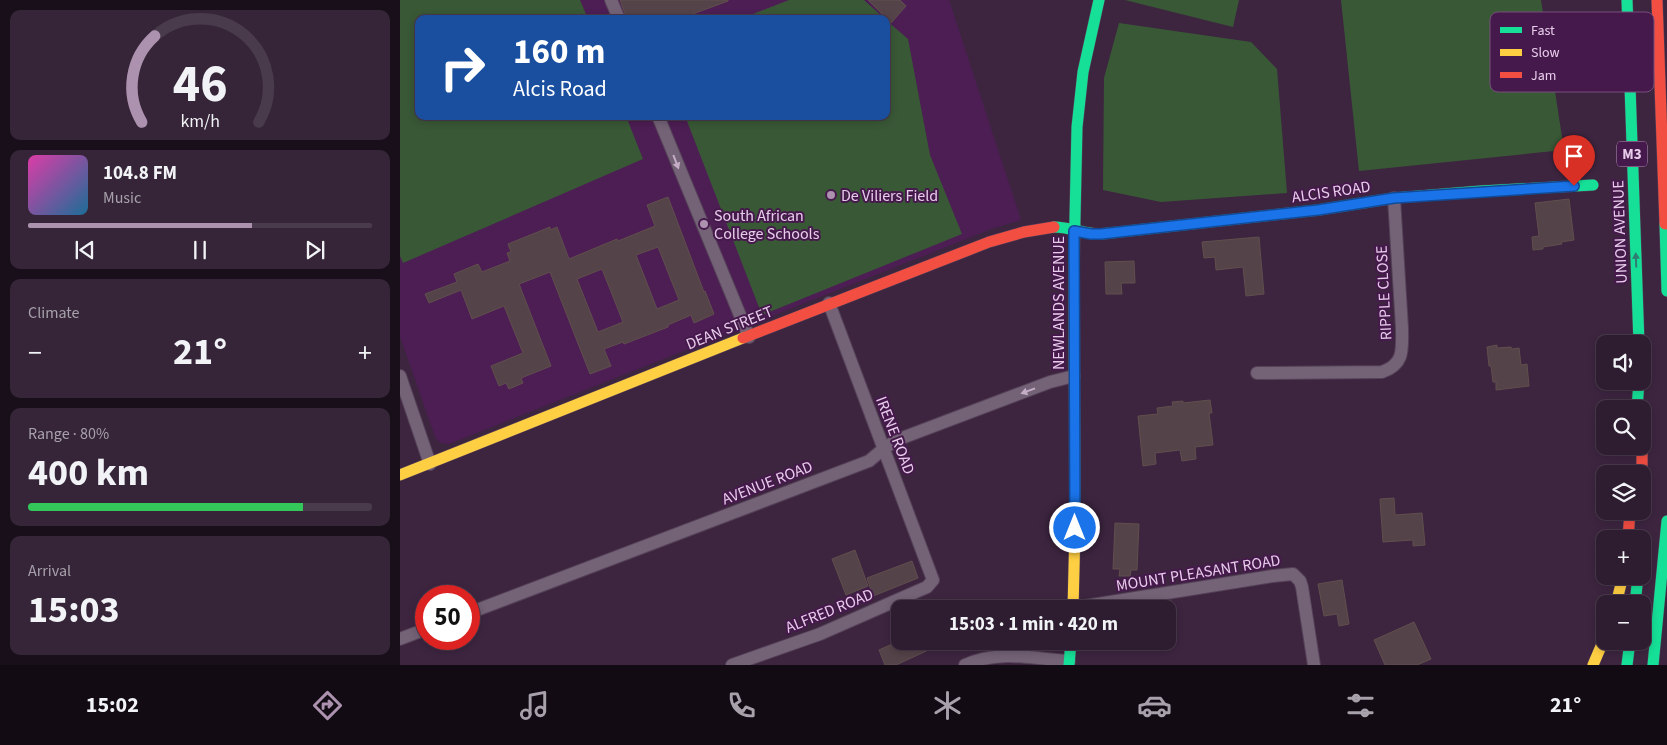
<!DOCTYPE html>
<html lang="en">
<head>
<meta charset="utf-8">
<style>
	body { margin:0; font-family:"Source Sans 3",sans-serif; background:#362538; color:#f1f3f6; height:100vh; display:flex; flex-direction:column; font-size:19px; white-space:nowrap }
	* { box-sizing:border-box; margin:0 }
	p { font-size:16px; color:#a7a1ab }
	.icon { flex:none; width:28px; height:28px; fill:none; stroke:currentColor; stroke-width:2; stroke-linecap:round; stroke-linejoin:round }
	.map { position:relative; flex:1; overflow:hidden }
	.drawer { display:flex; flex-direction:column; gap:10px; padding:10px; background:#190f1a; width:400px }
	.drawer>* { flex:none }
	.hud { position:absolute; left:15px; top:15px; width:475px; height:105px; border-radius:10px; box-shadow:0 2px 8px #0003,0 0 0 1px #493a4c; background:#1a4fa0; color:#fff; overflow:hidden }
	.controls { position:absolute; left:1196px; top:335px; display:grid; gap:10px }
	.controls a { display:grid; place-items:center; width:55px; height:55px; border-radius:10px; background:#2e1c30; box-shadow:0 2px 8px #0003,0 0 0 1px #493a4c; font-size:25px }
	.speed { position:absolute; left:15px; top:585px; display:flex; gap:10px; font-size:25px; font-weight:700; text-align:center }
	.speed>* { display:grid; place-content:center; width:65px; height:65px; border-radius:50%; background:#2e1c30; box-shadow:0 2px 8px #0003,0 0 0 1px #493a4c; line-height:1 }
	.speed .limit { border:8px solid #d22; background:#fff; color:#111 }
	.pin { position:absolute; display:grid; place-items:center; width:42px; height:42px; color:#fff; margin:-51px -21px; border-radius:50% 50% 50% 0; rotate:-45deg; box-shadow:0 0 5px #0007 }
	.pin .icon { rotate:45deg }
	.me { position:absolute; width:55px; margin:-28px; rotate:0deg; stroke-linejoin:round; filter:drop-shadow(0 0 4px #0008) }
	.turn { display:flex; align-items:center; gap:18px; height:105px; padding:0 15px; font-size:22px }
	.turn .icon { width:65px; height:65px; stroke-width:2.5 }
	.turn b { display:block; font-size:35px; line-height:42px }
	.big { font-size:38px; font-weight:700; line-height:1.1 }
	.drawer .card { flex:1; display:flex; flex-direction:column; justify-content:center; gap:8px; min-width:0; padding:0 18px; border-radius:10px; background:#362538 }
	.drawer .dial { align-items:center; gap:0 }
	.dial svg { height:130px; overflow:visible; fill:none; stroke:#493a4c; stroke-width:7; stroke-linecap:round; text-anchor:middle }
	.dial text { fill:#f1f3f6; stroke:none }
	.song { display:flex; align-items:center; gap:15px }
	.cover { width:60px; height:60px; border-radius:8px; background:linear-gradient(135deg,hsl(320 70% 55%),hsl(200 70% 35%)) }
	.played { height:5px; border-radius:2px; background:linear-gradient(90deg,#ac92af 65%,#493a4c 65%) }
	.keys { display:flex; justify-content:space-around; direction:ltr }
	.heat { display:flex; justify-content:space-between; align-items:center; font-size:28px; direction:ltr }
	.charge { height:8px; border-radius:4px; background:linear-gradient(90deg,#34c759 80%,#493a4c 0) }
	.trip { position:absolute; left:491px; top:600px; width:285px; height:50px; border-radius:10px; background:#2e1c30; box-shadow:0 2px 8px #0003,0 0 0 1px #493a4c; font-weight:700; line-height:50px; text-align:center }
	.dock { display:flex; height:80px; justify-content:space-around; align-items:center; background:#120b13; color:#a7a1ab }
	.dock .icon { width:35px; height:35px }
	.dock .current { color:#ac92af }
	.dock b { font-size:22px; color:#f1f3f6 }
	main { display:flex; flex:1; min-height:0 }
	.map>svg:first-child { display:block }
	.built { fill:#4d1e54; fill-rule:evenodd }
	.green { fill:#395836 }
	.building { fill:#544348; stroke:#604f4d; fill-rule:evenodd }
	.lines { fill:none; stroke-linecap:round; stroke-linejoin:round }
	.street-casing { stroke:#554158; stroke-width:14 }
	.fast-casing { stroke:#554158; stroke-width:12 }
	.slow-casing { stroke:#554158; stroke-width:12 }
	.jam-casing { stroke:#554158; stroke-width:12 }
	.street { stroke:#746277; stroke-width:12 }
	.fast { stroke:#16e098; stroke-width:11 }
	.slow { stroke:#ffcf43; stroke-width:11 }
	.jam { stroke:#f24e42; stroke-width:11 }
	.oneway { fill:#c5adc8 }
	.oneway2 { fill:#2e7c72 }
	.route-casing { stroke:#114b97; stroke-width:12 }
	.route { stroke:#1a73e8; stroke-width:9 }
	.poi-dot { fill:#ac92af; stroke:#46194c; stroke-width:2 }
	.labels { text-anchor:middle; stroke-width:4; stroke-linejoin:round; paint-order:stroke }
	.shield { fill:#46194c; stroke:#b797bb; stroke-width:1 }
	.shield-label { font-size:15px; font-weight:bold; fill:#e8cdeb }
	.street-label { font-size:16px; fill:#e8cdeb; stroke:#46194c }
	.poi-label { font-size:16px; fill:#e8cdeb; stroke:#46194c; text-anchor:start }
	.key { fill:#46194c; stroke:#774f7c; stroke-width:1 }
	.key-label { font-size:14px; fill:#e8cdeb }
</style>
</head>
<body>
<main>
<section class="drawer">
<div class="card dial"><svg viewBox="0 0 100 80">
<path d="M14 69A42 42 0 1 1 86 69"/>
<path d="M14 69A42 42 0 0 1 22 16" stroke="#ac92af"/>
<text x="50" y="56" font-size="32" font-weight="700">46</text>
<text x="50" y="72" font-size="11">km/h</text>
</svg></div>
<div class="card">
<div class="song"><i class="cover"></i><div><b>104.8 FM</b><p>Music</p></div></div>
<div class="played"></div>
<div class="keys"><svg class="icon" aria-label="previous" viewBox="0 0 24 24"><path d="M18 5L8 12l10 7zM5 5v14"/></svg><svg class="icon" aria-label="pause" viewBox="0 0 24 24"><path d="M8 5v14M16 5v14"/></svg><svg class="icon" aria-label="next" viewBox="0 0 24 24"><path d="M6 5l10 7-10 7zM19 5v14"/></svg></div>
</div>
<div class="card"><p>Climate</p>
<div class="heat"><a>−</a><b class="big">21°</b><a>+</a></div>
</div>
<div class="card"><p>Range · 80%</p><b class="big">400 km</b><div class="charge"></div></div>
<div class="card"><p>Arrival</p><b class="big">15:03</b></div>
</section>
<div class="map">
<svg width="1267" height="665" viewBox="0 0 1267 665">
	<rect width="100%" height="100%" fill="#3d2540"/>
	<path class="built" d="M0,0H549L621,220L594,228L49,444L41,443L35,437L0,336ZM19,19H486V116H19Z"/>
	<g class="green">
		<polygon points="0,0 180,0 188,19 19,19 19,116 226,116 243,159 3,263 0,256"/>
		<polygon points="389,0 464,0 485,19 340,19"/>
		<polygon points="725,0 839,0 833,27"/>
		<polygon points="941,0 1141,0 1164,150 959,171"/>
		<polygon points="486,20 508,39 530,155 562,234 362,315 285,116 486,116"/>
		<polygon points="719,23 851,42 877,69 887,193 761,202 703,190 704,78"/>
	</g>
	<g class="building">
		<polygon points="220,0 328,0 328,1 279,19 227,19"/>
		<polygon points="468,0 500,0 506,6 491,23"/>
		<path d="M268,197L304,292L305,291L314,314L294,323L291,315L268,325V327L224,344L223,342L204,349L211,366L190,374L150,272L119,284L151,366L121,378L123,383L109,389L106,383L99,386L91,366L123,353L104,306L72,319L61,290L29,303L25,294L57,282L54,274L78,264L82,272L110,261L107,253L111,252L108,244L150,227V230L157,227L169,259L217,239L218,241L255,226L247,205ZM258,247L279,300L257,309L236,255ZM202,269L223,322L198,332L177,279Z"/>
		<polygon points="1169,199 1174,240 1161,242 1162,244 1143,247 1143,249 1133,250 1132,237 1139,236 1135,203"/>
		<polygon points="859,237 864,294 846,296 843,267 816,270 815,257 804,258 802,242"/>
		<polygon points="734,261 735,283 721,283 722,294 706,294 705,262"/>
		<polygon points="1097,345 1097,348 1111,347 1112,349 1119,348 1121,365 1127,364 1129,386 1096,390 1096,382 1093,382 1091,366 1089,366 1087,347"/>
		<polygon points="810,400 812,413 809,413 813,445 795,447 796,459 782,461 780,450 755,453 756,464 743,466 738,416 758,414 757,408 773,406 772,402 783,401 783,403"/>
		<polygon points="994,498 995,515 1022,513 1025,545 1013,546 1013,540 983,542 980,499"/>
		<polygon points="715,523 739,524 737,570 731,570 730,576 719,576 720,569 713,569"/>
		<polygon points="455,550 468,586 446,595 432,559"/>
		<polygon points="512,561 518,578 473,596 467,578"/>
		<polygon points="942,580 949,624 939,626 937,614 924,616 918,584"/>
		<polygon points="1014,622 1031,659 1017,665 985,665 974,640"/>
		<polygon points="499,641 548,641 496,665 485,665 479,650"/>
	</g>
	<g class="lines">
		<defs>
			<g id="street">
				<polyline points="211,0 219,19"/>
				<polyline points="258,116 349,337"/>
				<path d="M857,373L982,372C1005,364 1002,349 1002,328L994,198"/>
				<polyline points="0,376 30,464"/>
				<polyline points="673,608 873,576 893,574 900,581 902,587 914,665"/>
				<polyline points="69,613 469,461 487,446 502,438 650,382 674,376"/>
				<polyline points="0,639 26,629"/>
				<polyline points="332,665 420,634 527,587 533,580 429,303"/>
				<path d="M565,665C600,649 633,659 669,661"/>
			</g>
			<g id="fast">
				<polyline points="1227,0 1239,344"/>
				<polyline points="1265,224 1267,291"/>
				<path d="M654,227C670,227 685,234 701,234L918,210L994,198L1081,191L1193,185"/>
				<polyline points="674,263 677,127 683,72 699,0"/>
				<polyline points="1237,409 1239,381"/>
				<polyline points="1235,604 1238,576"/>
				<polyline points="669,665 671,641"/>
				<polyline points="1227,665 1230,641"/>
				<polyline points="1253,665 1267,521"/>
			</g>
			<g id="slow">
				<polyline points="0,475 343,338"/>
				<polyline points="1216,604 1223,576"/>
				<polyline points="673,609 675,528 674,263"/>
				<polyline points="1193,665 1205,637"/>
			</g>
			<g id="jam">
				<polyline points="1257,0 1265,224"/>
				<polyline points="343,338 589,242 624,232 654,227"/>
				<polyline points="1242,446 1242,483"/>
				<polyline points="1228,539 1230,511"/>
			</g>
		</defs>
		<use href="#street" class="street-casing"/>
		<use href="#fast" class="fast-casing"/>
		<use href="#slow" class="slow-casing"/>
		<use href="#jam" class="jam-casing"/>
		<use href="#street" class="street"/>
		<use href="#fast" class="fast"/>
		<use href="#slow" class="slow"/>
		<use href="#jam" class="jam"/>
	</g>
	<defs><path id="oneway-solid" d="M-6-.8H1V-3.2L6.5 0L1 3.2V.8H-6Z" transform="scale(1.25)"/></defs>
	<g class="oneway">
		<use href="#oneway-solid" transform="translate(276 162) rotate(69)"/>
		<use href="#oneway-solid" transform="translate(628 391) rotate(160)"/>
	</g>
	<use class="oneway2" href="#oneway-solid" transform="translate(1236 260) rotate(-92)"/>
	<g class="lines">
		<defs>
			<polyline id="route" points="675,528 674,231 691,234 701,234 918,210 994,198 1174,186"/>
		</defs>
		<use href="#route" class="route-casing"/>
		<use href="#route" class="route"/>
	</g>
	<g class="poi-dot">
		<circle cx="431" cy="195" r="5"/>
		<circle cx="304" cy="224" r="5"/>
	</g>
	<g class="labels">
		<rect class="shield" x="1217" y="141.5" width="30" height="25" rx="4"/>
		<g class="shield-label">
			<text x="1232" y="159">M3</text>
		</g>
		<g class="street-label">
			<text transform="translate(931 191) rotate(-8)" y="6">ALCIS ROAD</text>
			<text transform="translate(1219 232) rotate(-92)" y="6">UNION AVENUE</text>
			<text transform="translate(983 293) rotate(-93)" y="6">RIPPLE CLOSE</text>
			<text transform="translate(658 303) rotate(-90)" y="6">NEWLANDS AVENUE</text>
			<text transform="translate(329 327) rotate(-22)" y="6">DEAN STREET</text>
			<text transform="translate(496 435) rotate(69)" y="6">IRENE ROAD</text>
			<text transform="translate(367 482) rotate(-21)" y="6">AVENUE ROAD</text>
			<text transform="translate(798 572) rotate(-9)" y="6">MOUNT PLEASANT ROAD</text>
			<text transform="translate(429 610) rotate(-22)" y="6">ALFRED ROAD</text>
		</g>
		<g class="poi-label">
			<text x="441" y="201">De Viliers Field</text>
			<text x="314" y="221">South African<tspan x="314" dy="18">College Schools</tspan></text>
		</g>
	</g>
	<rect x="1090" y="12" width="164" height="80" rx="8" class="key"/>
	<rect x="1100" y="27" width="22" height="6" fill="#16e098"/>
	<rect x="1100" y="49" width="22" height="7" fill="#ffcf43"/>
	<rect x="1100" y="72" width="22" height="6" fill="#f24e42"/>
	<g class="key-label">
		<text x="1131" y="35">Fast</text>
		<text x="1131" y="57">Slow</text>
		<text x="1131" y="80">Jam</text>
	</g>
</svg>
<div class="controls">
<a><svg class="icon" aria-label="sound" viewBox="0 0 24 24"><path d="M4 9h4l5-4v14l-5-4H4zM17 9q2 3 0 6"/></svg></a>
<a><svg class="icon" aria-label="search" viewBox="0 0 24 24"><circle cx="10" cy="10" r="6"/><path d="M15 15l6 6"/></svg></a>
<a><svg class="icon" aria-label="layers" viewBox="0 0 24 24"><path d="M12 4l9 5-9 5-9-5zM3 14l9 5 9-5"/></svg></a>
<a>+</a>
<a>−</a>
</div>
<div class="speed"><div class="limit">50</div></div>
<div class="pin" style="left:1174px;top:186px;background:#d93025"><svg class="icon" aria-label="arrive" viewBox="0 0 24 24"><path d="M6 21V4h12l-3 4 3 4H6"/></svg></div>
<svg class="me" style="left:675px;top:528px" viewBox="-20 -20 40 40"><circle r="17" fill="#1a73e8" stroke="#fff" stroke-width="3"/><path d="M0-11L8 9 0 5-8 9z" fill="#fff"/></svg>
<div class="trip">15:03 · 1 min · 420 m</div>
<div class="hud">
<div class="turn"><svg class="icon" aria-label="right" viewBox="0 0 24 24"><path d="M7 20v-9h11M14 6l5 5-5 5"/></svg><div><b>160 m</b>Alcis Road</div></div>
</div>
</div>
</main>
<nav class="dock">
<b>15:02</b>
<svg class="icon current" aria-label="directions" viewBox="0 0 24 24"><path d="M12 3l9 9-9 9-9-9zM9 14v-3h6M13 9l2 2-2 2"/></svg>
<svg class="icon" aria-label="music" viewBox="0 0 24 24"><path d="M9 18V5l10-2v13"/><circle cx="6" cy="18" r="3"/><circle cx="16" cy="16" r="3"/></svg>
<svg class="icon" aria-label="phone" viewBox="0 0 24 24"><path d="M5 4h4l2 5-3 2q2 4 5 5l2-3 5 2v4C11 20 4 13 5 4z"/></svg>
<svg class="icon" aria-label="climate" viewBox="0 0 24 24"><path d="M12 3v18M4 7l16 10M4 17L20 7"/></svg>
<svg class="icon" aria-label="car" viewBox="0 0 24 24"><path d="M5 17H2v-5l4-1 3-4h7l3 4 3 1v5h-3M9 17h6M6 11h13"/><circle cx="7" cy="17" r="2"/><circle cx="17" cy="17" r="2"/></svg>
<svg class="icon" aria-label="filters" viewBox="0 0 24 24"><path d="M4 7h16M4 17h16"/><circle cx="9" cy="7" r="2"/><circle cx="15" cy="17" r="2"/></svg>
<b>21°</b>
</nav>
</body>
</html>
